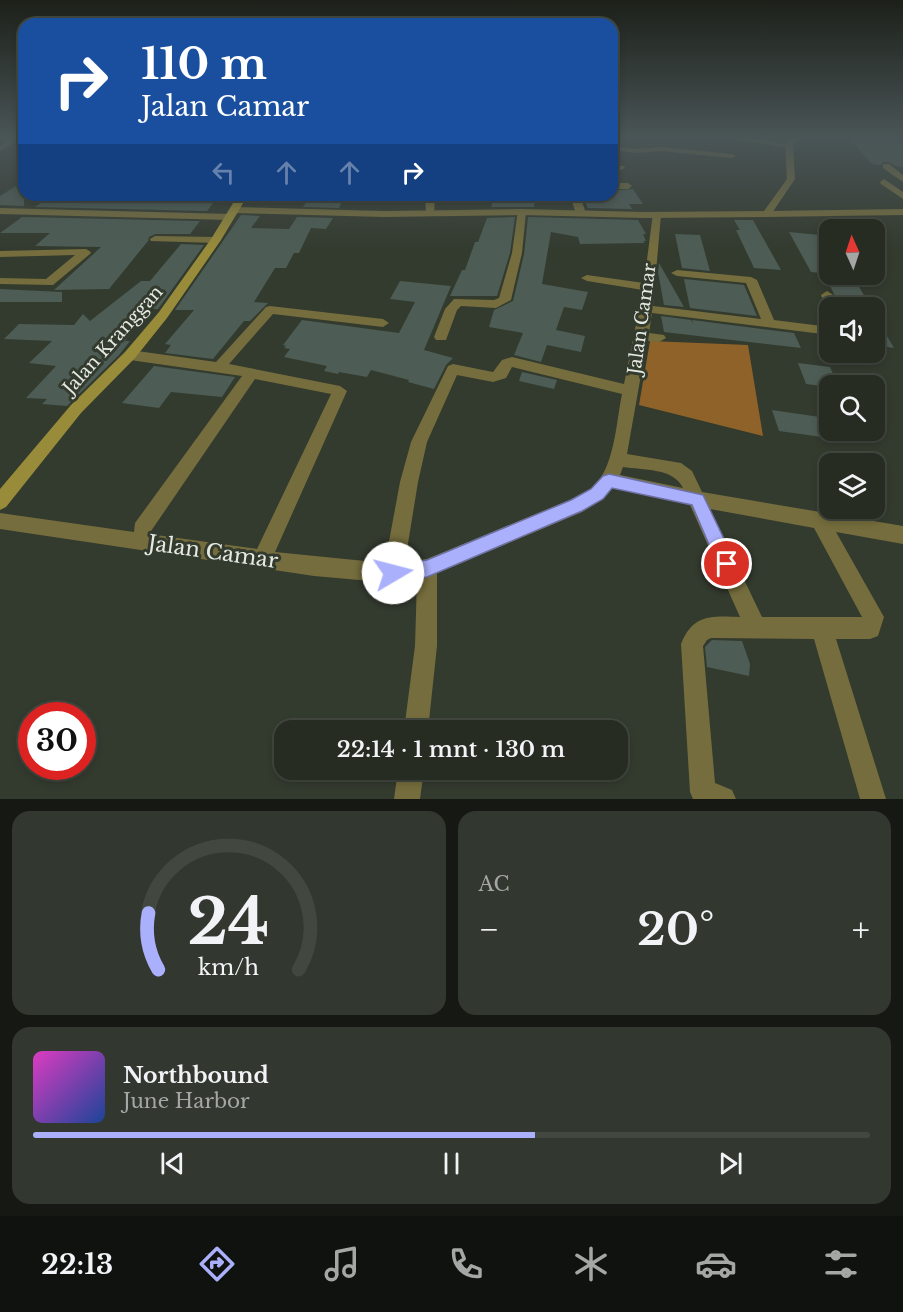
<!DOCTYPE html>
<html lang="id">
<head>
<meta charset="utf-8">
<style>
	body { margin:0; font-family:"Libre Baskerville",serif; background:#32382f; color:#f1f3f6; height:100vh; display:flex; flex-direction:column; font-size:22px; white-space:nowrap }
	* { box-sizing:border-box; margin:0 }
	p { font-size:20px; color:#a4a7a5 }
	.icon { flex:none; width:33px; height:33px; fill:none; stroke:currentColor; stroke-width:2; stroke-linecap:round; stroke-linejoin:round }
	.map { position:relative; height:799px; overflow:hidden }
	.sheet { display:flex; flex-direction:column; gap:12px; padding:12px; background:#151813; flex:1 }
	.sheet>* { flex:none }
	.banner { position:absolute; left:18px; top:18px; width:600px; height:183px; border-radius:18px; box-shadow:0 3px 9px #0003,0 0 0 2px #424840; background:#1a4fa0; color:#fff; overflow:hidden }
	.needle { width:39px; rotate:357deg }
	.tools { position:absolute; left:819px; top:219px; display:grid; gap:12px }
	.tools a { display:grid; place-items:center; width:66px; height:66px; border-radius:12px; background:#262c22; box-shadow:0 3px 9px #0003,0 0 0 2px #424840; font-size:30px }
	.speed { position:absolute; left:18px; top:702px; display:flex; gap:12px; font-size:30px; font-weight:700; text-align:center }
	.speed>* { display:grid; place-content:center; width:78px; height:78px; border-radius:50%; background:#262c22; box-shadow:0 3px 9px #0003,0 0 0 2px #424840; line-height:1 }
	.speed .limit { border:9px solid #d22; background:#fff; color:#111 }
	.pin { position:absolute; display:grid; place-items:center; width:51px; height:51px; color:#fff; margin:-26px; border:3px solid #fff; border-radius:50%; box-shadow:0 2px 6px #0007 }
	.me { position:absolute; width:66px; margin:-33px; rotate:82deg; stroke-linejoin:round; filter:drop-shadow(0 0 4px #0008) }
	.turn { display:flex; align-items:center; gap:21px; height:126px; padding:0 24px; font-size:27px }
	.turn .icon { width:78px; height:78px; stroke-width:2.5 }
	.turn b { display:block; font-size:42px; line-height:51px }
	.lanes { display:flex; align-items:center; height:57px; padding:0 24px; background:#0003; justify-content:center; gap:30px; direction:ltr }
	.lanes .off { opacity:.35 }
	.big { font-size:45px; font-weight:600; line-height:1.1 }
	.sheet .tile { flex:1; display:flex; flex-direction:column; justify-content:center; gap:9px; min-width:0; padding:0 21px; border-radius:18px; background:#32382f }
	.sheet .dial { align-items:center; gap:0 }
	.dial svg { height:156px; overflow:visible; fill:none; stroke:#424840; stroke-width:7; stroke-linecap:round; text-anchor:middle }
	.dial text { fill:#f1f3f6; stroke:none }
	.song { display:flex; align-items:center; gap:18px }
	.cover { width:72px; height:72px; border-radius:9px; background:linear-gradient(135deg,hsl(310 70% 55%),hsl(220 70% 35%)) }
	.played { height:6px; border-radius:3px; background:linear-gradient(90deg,#aab0fb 60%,#424840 60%) }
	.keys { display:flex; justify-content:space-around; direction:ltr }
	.heat { display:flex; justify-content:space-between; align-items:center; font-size:33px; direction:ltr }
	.sheet .tiles { flex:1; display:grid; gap:12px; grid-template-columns:1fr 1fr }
	.tile:last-child { grid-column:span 2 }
	.trip { position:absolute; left:274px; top:720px; width:354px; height:60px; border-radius:18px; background:#262c22; box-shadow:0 3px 9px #0003,0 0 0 2px #424840; font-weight:600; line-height:60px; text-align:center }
	.tab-bar { display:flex; height:96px; justify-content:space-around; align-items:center; background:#0f120e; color:#a4a7a5 }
	.tab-bar .icon { width:42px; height:42px }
	.tab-bar .active { color:#aab0fb }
	.tab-bar b { font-size:27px; color:#f1f3f6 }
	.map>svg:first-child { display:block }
	.forest { fill:#8e6229 }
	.building { fill:#4d5c54 }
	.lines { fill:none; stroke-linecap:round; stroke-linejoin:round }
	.minor { fill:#756d3d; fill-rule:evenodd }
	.tertiary { fill:#756d3d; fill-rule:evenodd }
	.secondary { fill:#988b39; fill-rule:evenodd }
	.route { fill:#aab0fb; stroke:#6e72a3; stroke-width:1.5 }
	.labels { text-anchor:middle; stroke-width:6; stroke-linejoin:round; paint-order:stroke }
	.street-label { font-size:18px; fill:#e5e9e2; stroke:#333a2e }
	.near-street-label { font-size:21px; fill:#e5e9e2; stroke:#333a2e }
</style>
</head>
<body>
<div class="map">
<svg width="903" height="799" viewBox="0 0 903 799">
	<rect width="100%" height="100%" fill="#333a2e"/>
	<polygon class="forest" points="650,341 748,345 763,436 639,405"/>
	<g class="building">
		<polygon points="849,138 895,138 903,146 903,167 896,166 889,162 883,162 881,165 872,164"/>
		<polygon points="24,181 24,206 0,205 0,196"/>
		<polygon points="633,189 643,204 629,204 632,209 588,208 582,195 612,195 612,191"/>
		<polygon points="51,195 219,195 207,211 35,207"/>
		<polygon points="311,195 343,196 341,199 343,199 339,208 303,207"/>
		<polygon points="495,195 514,195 514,198 535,200 534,207 491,207"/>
		<polygon points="241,215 260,216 251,228 289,229 297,217 333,218 326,229 311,228 299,253 294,253 286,268 275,268 254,302 268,303 250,321 244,321 213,359 165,353 171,345 165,344 194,310 175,310"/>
		<polygon points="22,217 200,221 190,234 155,234 149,237 148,241 109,289 54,290 101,247 35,246 50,233 0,233"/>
		<polygon points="515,217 510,253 497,296 450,296 462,270 465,270 475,242 478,242 487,218"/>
		<polygon points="528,217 638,220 646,234 643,234 646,241 643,241 645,243 580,244 578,237 551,232 542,284 588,292 582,310 564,307 556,330 585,336 581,352 547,345 541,362 514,355 523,333 489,327 494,310 513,301 524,254"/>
		<polygon points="734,220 753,220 781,270 754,268 736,230 740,230"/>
		<polygon points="789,232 830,236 830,274 811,272"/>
		<polygon points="675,234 700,235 710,271 682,268"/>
		<polygon points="181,244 204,245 158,309 149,309 125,341 130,341 119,355 67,406 42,404 47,399 26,398 56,366 29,363 52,341 4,339 19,324 74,325 83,314 90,321 141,281 150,281"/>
		<polygon points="659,263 684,307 664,305 658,272"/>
		<polygon points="824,274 852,274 871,308 841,308"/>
		<polygon points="684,279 744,285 757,316 690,308"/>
		<polygon points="400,281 451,286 424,350 453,358 446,365 434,389 408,382 409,380 371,370 367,377 339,372 338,374 324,371 327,366 284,357 290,349 284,348 286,346 283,345 302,320 399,333 415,302 390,299"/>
		<polygon points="0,289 62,292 62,302 0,302"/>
		<polygon points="874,314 894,348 874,345"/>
		<polygon points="661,316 691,320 693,324 692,320 794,333 801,348 664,332"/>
		<polygon points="798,363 830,367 838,386 830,387 806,384"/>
		<polygon points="154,366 235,377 222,397 171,392 159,408 122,403"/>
		<polygon points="522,372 557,380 554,389 519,381"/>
		<polygon points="772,410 820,417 829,438 779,431"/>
		<polygon points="712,640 742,641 750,664 749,676 707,667 705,647"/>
	</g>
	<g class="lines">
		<g class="minor">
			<polygon points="12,138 22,138 0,151 0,146"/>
			<polygon points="729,138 750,138 793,146 789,148"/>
			<polygon points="612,145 634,149 662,147 732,154 736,156 732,158 662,151 634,153 612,149"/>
			<polygon points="883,164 889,164 903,175 903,182 883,168"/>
			<polygon points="612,165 624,166 625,168 621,170 612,169"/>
			<polygon points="884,179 903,192 903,199 881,184 880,182"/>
			<polygon points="612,183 628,183 632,186 628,189 612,189"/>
			<polygon points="425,195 435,195 434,216 426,214"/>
			<polygon points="570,195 580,195 586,214 584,216 576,214"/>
			<polygon points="0,208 230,214 235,217 230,220 0,214"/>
			<polygon points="903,209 903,215 767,217 762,214 767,211"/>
			<polygon points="518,210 526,212 522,253 511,300 496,308 461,306 457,310 446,340 436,340 434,337 445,309 454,299 494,300 499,298 512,253"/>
			<path d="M653,213L661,215L653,306L761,319L746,283L677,276L671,273L677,270L751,277L757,280L774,320L830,327V335L652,313L649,333L664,335L666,338L659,342L647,341L627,454L681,463L692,471L702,492L903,526V544L836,532L884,617L878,636L870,639H836L886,799H860L814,639L711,638L707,640L703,646L715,783L732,790L736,799H693L690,792L681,644C693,614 711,616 740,617L690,505L613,488L603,499L582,512L437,573V646L428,730H404L415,646L417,579L393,583L314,576L0,529V513L134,532L135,523L242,376L130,360L123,355L130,350L216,362L266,307L270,306L383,319L389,323L383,327L273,314L229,364L340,386L347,391L275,552L385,563L400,482L411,442L448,366L453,364L493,372L502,360L512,357L624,384L643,290L587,281L581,278L587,275L644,283ZM512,367L622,394C616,422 615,469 591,489C585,493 576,497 570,500L427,559L405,562L418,482L427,442L457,375L493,382L506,378ZM255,379L331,394L257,549L149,534ZM623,467C643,470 674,468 683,488L620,475ZM710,509L814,528L862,617H762Z"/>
			<polygon points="155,236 216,237 221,240 216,243 151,241 150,239"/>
			<polygon points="86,249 91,252 90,254 53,285 0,284 0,278 46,279 75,255 0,257 0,251"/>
			<polygon points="827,291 833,295 838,308 830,308 830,311 826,308 821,295"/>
			<polygon points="398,770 424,770 420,799 394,799"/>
		</g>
		<polygon class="tertiary" points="791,138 799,138 793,144 795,179 770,216 767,217 645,218 521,215 384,217 235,213 230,210 235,207 384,211 521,209 645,212 764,211 787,179 785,144"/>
		<polygon class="secondary" points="238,195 248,195 221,240 167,318 135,358 81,413 6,507 0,510 0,489 71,405 125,352 159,312 211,239"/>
	</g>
	<linearGradient id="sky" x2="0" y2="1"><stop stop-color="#1c2019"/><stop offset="0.55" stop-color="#4a5557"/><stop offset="1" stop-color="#4a5557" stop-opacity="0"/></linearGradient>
	<rect width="903" height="250" fill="url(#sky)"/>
	<polygon class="route" points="609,474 703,495 736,564 733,570 727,572 720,570 692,505 612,488 603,499 582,511 427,577 393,582 386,580 384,573 386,567 427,560 571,500 591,489 603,476"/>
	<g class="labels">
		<g class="street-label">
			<text transform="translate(642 319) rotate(-82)" y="6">Jalan Camar</text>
			<text transform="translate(113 340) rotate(-48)" y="6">Jalan Kranggan</text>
		</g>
		<g class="near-street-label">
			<text transform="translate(213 552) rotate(8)" y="7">Jalan Camar</text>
		</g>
	</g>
</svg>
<div class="tools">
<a><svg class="needle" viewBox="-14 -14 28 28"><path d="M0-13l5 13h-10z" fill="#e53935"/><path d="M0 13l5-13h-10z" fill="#a4a7a5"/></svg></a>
<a><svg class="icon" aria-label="sound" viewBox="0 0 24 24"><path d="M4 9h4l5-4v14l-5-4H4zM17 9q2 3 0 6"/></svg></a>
<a><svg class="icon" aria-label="search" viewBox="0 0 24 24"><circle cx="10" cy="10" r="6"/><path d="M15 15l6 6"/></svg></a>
<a><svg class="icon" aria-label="layers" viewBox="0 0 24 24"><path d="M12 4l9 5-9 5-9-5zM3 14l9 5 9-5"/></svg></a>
</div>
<div class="speed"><div class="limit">30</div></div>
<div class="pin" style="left:727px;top:564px;background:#d93025"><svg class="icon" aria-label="arrive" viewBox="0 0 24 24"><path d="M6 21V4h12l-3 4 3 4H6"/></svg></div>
<svg class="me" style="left:393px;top:573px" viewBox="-20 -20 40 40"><circle r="19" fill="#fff"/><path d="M0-13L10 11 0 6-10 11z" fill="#aab0fb"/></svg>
<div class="trip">22:14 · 1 mnt · 130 m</div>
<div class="banner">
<div class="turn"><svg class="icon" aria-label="right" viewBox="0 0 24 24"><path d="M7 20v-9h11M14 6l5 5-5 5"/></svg><div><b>110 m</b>Jalan Camar</div></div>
<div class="lanes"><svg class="icon off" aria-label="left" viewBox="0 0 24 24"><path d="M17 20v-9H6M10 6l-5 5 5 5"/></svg><svg class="icon off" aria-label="ahead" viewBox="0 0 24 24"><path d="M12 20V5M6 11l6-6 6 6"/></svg><svg class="icon off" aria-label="ahead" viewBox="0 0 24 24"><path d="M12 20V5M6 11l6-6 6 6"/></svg><svg class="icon" aria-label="right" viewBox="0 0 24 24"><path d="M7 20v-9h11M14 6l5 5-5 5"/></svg></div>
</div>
</div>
<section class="sheet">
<div class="tiles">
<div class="tile dial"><svg viewBox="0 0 100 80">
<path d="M14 69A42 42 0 1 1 86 69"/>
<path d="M14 69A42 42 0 0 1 9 40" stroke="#aab0fb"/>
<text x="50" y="56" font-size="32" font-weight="700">24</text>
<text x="50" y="72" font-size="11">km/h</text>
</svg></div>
<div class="tile"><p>AC</p>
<div class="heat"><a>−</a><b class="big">20°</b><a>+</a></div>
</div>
<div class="tile">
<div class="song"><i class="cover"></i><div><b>Northbound</b><p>June Harbor</p></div></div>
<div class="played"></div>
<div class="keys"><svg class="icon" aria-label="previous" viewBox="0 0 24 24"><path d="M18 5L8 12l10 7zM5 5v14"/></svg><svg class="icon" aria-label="pause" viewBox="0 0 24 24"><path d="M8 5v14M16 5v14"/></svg><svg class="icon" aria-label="next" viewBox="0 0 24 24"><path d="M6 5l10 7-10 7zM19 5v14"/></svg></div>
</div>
</div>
</section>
<nav class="tab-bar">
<b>22:13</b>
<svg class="icon active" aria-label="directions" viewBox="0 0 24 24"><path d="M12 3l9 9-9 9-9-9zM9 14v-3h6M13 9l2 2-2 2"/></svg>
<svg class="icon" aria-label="music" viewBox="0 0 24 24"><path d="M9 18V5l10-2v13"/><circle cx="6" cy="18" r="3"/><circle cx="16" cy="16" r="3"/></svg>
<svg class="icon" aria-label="phone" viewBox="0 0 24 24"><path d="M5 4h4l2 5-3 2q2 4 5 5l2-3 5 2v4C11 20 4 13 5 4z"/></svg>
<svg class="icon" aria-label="climate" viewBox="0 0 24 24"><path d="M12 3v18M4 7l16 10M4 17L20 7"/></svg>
<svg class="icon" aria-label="car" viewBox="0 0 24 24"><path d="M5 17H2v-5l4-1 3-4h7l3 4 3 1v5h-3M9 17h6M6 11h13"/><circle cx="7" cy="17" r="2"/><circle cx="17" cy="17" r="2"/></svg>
<svg class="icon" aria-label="filters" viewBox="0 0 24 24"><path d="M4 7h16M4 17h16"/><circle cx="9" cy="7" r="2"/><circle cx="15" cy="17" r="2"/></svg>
</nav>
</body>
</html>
